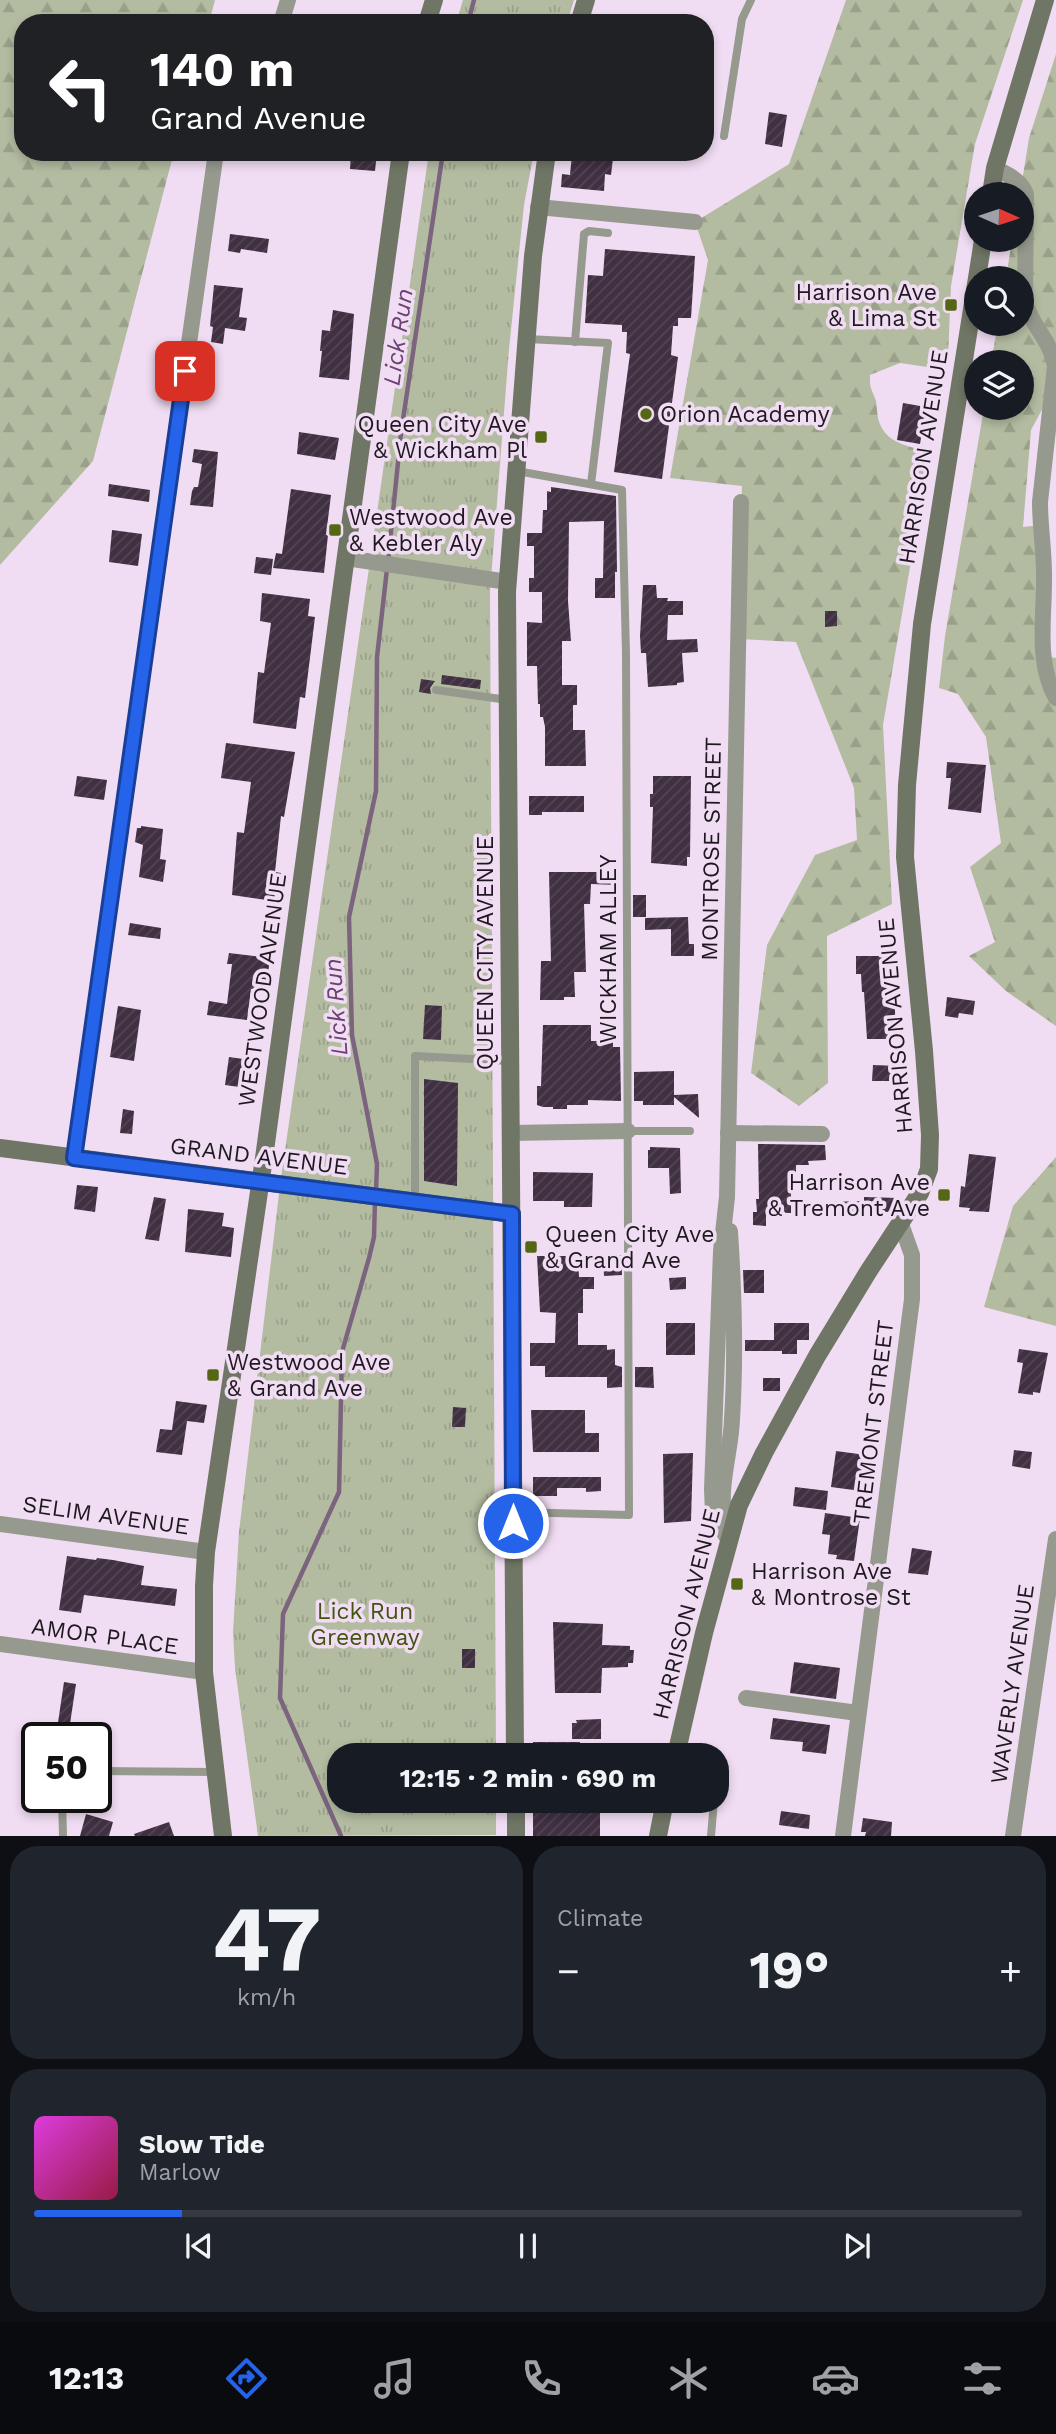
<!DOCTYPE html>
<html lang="en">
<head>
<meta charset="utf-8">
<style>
	body { margin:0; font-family:"Work Sans",sans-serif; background:#20242c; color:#f1f3f6; height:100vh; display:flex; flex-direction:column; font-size:26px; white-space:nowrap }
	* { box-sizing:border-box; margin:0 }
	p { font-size:23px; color:#9ea1a6 }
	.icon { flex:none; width:38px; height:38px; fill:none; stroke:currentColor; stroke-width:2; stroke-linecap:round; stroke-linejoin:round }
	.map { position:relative; height:1836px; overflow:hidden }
	.side { display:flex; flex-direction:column; gap:10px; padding:10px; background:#0d0f14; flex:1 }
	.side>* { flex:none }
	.banner { position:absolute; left:14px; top:14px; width:700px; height:147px; border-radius:28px; box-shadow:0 4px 10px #0003; background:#202124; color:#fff; overflow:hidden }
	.needle { width:46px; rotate:93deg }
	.tools { position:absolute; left:964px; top:182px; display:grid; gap:14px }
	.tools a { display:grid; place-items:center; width:70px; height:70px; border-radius:50%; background:#171b24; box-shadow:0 4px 10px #0003; font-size:35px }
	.speed { position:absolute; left:21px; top:1722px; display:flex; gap:14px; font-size:35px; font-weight:700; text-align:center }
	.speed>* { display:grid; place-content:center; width:91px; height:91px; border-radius:50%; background:#171b24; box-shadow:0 4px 10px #0003; line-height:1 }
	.speed .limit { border:4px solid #111; border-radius:10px; background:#fff; color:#111 }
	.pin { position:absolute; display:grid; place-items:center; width:60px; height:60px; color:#fff; margin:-30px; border-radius:14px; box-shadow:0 4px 10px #0006 }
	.me { position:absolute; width:77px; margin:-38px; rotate:0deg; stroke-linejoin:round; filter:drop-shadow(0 0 5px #0008) }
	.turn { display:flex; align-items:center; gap:24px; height:147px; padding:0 21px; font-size:32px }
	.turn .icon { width:91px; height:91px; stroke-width:2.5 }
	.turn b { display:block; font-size:49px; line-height:60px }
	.big { font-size:52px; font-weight:700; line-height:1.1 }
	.side .widget { flex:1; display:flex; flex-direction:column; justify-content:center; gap:10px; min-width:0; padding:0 24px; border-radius:28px; background:#20242c }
	.side .dial { align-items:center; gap:0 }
	.dial b { font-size:91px; line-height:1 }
	.song { display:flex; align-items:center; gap:21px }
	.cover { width:84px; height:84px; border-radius:10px; background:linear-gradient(135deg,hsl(300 70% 55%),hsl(340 70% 35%)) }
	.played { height:7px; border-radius:4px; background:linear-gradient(90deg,#2563eb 15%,#363941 15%) }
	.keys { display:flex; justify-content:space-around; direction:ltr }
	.heat { display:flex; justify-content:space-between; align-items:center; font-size:38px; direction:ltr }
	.side .tiles { flex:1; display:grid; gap:10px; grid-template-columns:1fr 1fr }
	.widget:last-child { grid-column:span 2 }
	.trip { position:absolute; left:327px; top:1743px; width:402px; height:70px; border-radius:28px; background:#171b24; box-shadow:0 4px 10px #0003; font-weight:700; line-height:70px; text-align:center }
	.dock { display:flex; height:112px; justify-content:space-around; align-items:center; background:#090b0e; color:#9ea1a6 }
	.dock .icon { width:49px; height:49px }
	.dock .on { color:#2563eb }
	.dock b { font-size:32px; color:#f1f3f6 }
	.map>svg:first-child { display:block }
	.grass { fill:url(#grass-tufts) }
	.forest { fill:url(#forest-firs) }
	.pitch { fill:#b3bca1 }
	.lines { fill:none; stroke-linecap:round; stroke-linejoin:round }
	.stream { stroke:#7c647e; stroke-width:4.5 }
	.building { fill:url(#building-hatch) }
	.lane { stroke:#969a8e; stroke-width:8 }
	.street { stroke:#969a8e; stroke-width:16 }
	.secondary { stroke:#707665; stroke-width:18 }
	.route-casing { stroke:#184099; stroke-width:18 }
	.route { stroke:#2563eb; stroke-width:12 }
	.poi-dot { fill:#536714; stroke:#f1ddf3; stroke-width:2.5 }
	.labels { text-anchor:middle; stroke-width:7; stroke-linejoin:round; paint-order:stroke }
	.poi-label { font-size:23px; fill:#201820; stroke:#f1ddf3; text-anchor:start }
	.street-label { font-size:23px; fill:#201820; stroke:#f1ddf3 }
	.park-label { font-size:23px; fill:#42530f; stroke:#f1ddf3 }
	.water-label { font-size:24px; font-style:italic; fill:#6c4272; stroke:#f1ddf3 }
</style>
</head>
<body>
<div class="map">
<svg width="1056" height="1836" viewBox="0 0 1056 1836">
	<defs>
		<pattern id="grass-tufts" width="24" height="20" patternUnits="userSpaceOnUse" patternTransform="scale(1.75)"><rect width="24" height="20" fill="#b3bca1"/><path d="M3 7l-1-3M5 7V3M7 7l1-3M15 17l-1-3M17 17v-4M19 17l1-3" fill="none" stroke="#9aa18a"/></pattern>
		<pattern id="forest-firs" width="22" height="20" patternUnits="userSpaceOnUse" patternTransform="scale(1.75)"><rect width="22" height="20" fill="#b3bca1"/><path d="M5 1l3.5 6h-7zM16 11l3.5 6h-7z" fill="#9aa18a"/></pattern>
		<pattern id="building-hatch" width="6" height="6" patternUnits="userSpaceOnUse" patternTransform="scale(1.75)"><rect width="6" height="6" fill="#403042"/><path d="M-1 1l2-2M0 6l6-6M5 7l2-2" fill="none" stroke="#534554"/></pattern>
	</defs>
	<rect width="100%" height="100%" fill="#f1ddf3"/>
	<g class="grass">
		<polygon points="463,0 574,0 567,23 456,23"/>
		<polygon points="429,152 534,152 524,205 509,349 490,592 496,1755 340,1755 340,1801 496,1801 496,1835 258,1836 235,1668 233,1632 239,1532 280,1185"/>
	</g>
	<g class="forest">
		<polygon points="0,0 215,0 209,23 23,23 23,152 174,152 93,461 0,565"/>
		<path d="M846,0H1023L975,144L951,286L948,358L934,368L900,363L870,375C869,387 872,390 876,401C877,407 877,413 878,418C884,442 904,445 925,451L928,462L883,725L892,904L827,936L828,1083L799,1106L751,1073L767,945L815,855L857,840L854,788L796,642L738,639L742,486L670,478L708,260L695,222L789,164Z"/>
		<polygon points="1056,54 1056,392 1052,391 1031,430 1023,527 1040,525 1044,656 1056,658 1056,1026 1006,991 969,956 995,942 970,867 1001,843 986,737 958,694 939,688 945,636 984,408 1022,408 1022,362 991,362 998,324 1022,324 1022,278 1006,278 1012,240 1022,240 1020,194 1029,138"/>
		<polygon points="1056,1157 1056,1326 984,1307 1013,1206"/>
	</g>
	<polygon class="pitch" points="421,1825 484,1825 483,1835 420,1835"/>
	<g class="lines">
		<g class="stream">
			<polyline points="468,23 474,0"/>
			<polyline points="388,561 401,433 443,152"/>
			<polyline points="376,1192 377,1164 352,1035 349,917 376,791 377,657 387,569"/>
			<polyline points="341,1836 280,1698 283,1614 339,1492 342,1352 369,1258 374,1237 375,1200"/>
		</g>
	</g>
	<g class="building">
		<polygon points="769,112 787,115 782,147 765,144"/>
		<polygon points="351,152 377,152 375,171 350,169"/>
		<polygon points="572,154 613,158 611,175 605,174 604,191 561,187 562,174 570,175"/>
		<polygon points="230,234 269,239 267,253 241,249 240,253 228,251"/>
		<polygon points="605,249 695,256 691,318 678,318 678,326 673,326 671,355 678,357 662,479 614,472 630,354 626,353 627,332 622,332 622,325 585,323 588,275 603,276"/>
		<polygon points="214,285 243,288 239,317 247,318 245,331 225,328 223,344 211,342 213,327 210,326"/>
		<polygon points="333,310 354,314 349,380 319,377 322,351 320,351 322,330 330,331"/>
		<polygon points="903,403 926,407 920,444 897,440"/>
		<polygon points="299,432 339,438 335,460 297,454"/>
		<polygon points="194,449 218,452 213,507 190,505 192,491 194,487 198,487 202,464 192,462"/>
		<polygon points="109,484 150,490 149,502 108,496"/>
		<polygon points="551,487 616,496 617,572 615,572 615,598 595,598 595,578 603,578 604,521 569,522 568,601 571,641 562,641 562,685 577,685 577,705 573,705 573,730 585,730 586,766 545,766 545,727 543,717 540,717 540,704 538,704 537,666 527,666 527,622 542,623 542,592 529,592 529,578 534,578 534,546 527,546 527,533 542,533 543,510 547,510 547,491 551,492"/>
		<polygon points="291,489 331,495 326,535 328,535 324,573 273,568 276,553 282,554"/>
		<polygon points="112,530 142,534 138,566 109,562"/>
		<polygon points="256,557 273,559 271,575 254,573"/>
		<polygon points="643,585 656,585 657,598 668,598 667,601 683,601 683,615 668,615 667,640 697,639 698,652 682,653 684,682 677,683 677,685 648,687 646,653 641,653 640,636"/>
		<polygon points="262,593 310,599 308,616 315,617 305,698 300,697 296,729 253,723 258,672 264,673 271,623 260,621"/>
		<polygon points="825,611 837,611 837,626 825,627"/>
		<polygon points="442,675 481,680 480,689 441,684"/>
		<polygon points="421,679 435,681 430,688 431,694 419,692"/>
		<polygon points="226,743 295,752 284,817 281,816 275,872 281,873 280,885 276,885 274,901 232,895 237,832 244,833 251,782 221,778"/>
		<polygon points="947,762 986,765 981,813 948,809 951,778 946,778"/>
		<polygon points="77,776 107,780 104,800 74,796"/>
		<polygon points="653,776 691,776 690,857 687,857 687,866 651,863 653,807 650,807 650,794 653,794"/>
		<polygon points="529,796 584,796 584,812 542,812 542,815 529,815"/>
		<polygon points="141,826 163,829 160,859 166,860 163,882 139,877 143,845 135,842 137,828 141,828"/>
		<polygon points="549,872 618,872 617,885 591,884 590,904 584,904 586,972 574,972 575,997 564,997 564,1000 540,1000 541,961 551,961"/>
		<rect x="633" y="895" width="13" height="22"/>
		<polygon points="688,917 689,944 694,944 694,956 671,956 671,929 645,930 645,918"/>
		<polygon points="130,923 161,928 160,939 128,935"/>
		<polygon points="229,953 270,958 266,990 251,989 247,1020 207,1015 209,1001 227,1004 232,964 227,964"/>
		<polygon points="856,956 893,956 896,1039 867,1039 864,992 862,992 861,974 856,974"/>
		<polygon points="947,997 975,1001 973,1015 959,1013 958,1018 945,1016"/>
		<polygon points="425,1005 442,1006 441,1040 423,1039"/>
		<polygon points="118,1006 141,1010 134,1061 110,1057"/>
		<polygon points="543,1025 591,1025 591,1041 613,1041 613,1047 620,1047 621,1101 588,1100 588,1105 567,1105 567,1109 553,1109 553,1107 543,1107 537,1105 537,1086 541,1086"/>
		<polygon points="229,1057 257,1061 254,1089 225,1085"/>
		<polygon points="873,1065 898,1066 897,1081 872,1081"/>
		<polygon points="674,1071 674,1095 698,1094 699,1118 674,1097 674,1105 643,1105 643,1101 634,1101 634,1072"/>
		<polygon points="424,1079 458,1083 457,1186 424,1181"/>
		<polygon points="123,1109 134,1111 132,1134 120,1133"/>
		<polygon points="758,1144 825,1145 826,1160 808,1161 809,1165 796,1165 796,1183 791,1183 791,1213 757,1212 756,1199 759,1199"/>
		<polygon points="650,1147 680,1148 681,1193 670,1194 669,1168 648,1168 648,1150 650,1150"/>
		<polygon points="969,1154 996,1157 989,1212 969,1211 970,1208 959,1207 961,1186 965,1187"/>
		<polygon points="533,1172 593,1173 592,1207 564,1207 564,1201 533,1201"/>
		<polygon points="77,1185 98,1187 95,1212 74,1209"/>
		<polygon points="154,1197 166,1199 159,1241 145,1239"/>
		<polygon points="864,1197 898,1198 888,1212 828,1213 828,1202 864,1201"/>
		<polygon points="188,1209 224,1213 222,1226 234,1228 231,1257 185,1252"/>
		<polygon points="753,1212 766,1212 766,1226 753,1225"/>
		<polygon points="621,1255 622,1275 604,1276 603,1256"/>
		<polygon points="537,1256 578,1256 579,1277 594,1277 594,1289 583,1289 583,1313 578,1313 578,1345 607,1345 607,1350 615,1349 615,1365 622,1367 622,1387 607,1388 607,1377 545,1377 545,1366 530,1366 530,1343 555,1343 556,1313 540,1312"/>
		<polygon points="743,1270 764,1270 764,1293 744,1293"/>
		<polygon points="686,1277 686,1289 670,1290 669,1278"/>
		<rect x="666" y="1323" width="29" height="32"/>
		<polygon points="774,1323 809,1323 809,1340 797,1340 797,1354 782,1354 782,1351 745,1351 745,1340 774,1340"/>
		<polygon points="1019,1349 1048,1353 1040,1393 1033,1392 1033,1395 1018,1393 1023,1363 1017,1362"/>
		<polygon points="635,1367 653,1367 654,1388 635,1387"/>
		<rect x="763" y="1378" width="17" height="13"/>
		<polygon points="176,1401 207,1405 204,1423 187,1421 182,1455 156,1452 160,1429 172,1430"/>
		<polygon points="453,1407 466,1408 465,1427 452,1427"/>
		<polygon points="531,1410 585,1410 585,1433 599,1433 599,1452 533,1452"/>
		<polygon points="1014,1450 1032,1452 1030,1469 1012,1466"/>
		<polygon points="836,1451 866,1455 861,1491 831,1487"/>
		<polygon points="693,1453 691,1521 664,1523 663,1454"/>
		<polygon points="533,1477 601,1477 601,1491 586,1492 586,1488 557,1488 557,1496 533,1496"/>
		<polygon points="795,1487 828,1491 826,1510 793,1506"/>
		<polygon points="825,1513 860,1518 854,1561 836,1559 837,1555 828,1554 830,1535 822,1534"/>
		<polygon points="912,1548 932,1551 928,1575 908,1573"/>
		<polygon points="67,1556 96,1560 97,1558 113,1560 144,1566 141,1585 177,1589 175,1606 84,1595 81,1613 59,1610"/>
		<polygon points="553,1622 603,1624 602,1645 630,1646 630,1650 634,1650 633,1663 628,1663 628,1667 602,1668 601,1693 555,1693"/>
		<rect x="462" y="1649" width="13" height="19"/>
		<polygon points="794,1662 840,1668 836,1699 790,1693"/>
		<polygon points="64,1682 76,1684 68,1737 56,1736"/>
		<polygon points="773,1718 830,1725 826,1754 802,1751 803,1742 770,1739"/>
		<polygon points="601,1719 601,1739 572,1739 572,1723 577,1723 576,1720"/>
		<rect x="533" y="1742" width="47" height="13"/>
		<polygon points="533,1801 553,1801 553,1808 583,1808 583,1812 600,1812 600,1836 533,1836"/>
		<polygon points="781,1811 810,1815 809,1829 779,1825"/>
		<polygon points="86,1814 113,1822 109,1836 80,1836"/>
		<polygon points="863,1818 892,1822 891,1836 865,1836 866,1832 861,1832"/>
		<polygon points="169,1822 174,1836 135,1836 134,1834"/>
	</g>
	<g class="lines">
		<g class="lane">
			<polyline points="724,136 742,19 751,0"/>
			<polyline points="527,339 608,343 591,484"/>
			<polyline points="575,342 584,234 589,231 608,233"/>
			<polyline points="436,690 508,700"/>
			<polyline points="628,1131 690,1131"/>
			<polyline points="415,1201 415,1056 511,1061"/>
			<polyline points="514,1512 629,1515 626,653 622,490 517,471"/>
			<polyline points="96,1771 215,1772"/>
			<polyline points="62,1797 63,1836"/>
			<polyline points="711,1836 714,1801"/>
		</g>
		<g class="street">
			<polyline points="281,23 288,0"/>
			<path d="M995,168C1008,175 1021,180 1026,194L1025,301C1030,325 1050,338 1055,366L1040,502C1040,526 1044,550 1044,574C1045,615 1035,661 1056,698"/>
			<polyline points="538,207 695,222"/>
			<polyline points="346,558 508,582"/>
			<polyline points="511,1133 628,1131"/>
			<polyline points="728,1133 822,1134"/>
			<polyline points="74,1158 216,152"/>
			<path d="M724,1516C719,1484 731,1451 732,1419C736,1357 734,1293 730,1231"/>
			<polyline points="0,1524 206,1552"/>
			<polyline points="728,1539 713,1515 712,1489 721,1251 727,1197 741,502"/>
			<polyline points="0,1644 204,1672"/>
			<polyline points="746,1698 858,1713"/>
			<polyline points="843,1836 912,1299 912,1255 901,1224"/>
			<polyline points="1013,1836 1056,1539"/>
		</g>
		<g class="secondary">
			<polyline points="427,23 434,0"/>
			<polyline points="579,23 586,0"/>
			<polyline points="991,194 995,168 1045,0"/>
			<polyline points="0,1148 512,1214"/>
			<polyline points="515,1755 507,592 533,256 547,152"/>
			<polyline points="676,1755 704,1633 739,1505 764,1453 817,1356 868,1272 920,1193 929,1169 930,1135 924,1051 905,857 907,785 922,624 983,240"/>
			<polyline points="516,1801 516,1836"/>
			<polyline points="223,1836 204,1672 204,1586 206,1552 264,1158 401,152"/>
			<polyline points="658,1836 665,1801"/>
		</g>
	</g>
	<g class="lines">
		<defs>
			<polyline id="route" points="185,371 74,1158 512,1214 513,1523"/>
		</defs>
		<use href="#route" class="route-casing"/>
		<use href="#route" class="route"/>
	</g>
	<g class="poi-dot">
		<rect x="944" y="298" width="14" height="14" rx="3.5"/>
		<circle cx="646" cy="414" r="7"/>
		<rect x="534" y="430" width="14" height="14" rx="3.5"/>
		<rect x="328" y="523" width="14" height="14" rx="3.5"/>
		<rect x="937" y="1188" width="14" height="14" rx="3.5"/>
		<rect x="524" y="1240" width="14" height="14" rx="3.5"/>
		<rect x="206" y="1368" width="14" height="14" rx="3.5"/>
		<rect x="730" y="1577" width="14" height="14" rx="3.5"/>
	</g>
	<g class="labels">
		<g class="poi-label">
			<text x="937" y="300" text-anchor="end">Harrison Ave<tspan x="937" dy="26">&amp; Lima St</tspan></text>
			<text x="660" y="422">Orion Academy</text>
			<text x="527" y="432" text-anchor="end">Queen City Ave<tspan x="527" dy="26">&amp; Wickham Pl</tspan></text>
			<text x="349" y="525">Westwood Ave<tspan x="349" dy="26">&amp; Kebler Aly</tspan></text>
			<text x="930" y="1190" text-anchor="end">Harrison Ave<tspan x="930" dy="26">&amp; Tremont Ave</tspan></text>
			<text x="545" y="1242">Queen City Ave<tspan x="545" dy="26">&amp; Grand Ave</tspan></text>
			<text x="227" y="1370">Westwood Ave<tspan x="227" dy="26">&amp; Grand Ave</tspan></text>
			<text x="751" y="1579">Harrison Ave<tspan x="751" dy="26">&amp; Montrose St</tspan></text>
		</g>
		<g class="street-label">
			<text transform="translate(923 457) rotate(-81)" y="8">HARRISON AVENUE</text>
			<text transform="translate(711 849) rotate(-89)" y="8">MONTROSE STREET</text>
			<text transform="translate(608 949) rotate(-90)" y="8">WICKHAM ALLEY</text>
			<text transform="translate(485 953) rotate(-90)" y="8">QUEEN CITY AVENUE</text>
			<text transform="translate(262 990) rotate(-82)" y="8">WESTWOOD AVENUE</text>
			<text transform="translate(895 1026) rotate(-95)" y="8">HARRISON AVENUE</text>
			<text transform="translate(259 1156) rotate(7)" y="8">GRAND AVENUE</text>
			<text transform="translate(873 1422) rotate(-83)" y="8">TREMONT STREET</text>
			<text transform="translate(106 1515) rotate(8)" y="8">SELIM AVENUE</text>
			<text transform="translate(686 1614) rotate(-76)" y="8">HARRISON AVENUE</text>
			<text transform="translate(105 1636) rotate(8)" y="8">AMOR PLACE</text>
			<text transform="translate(1012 1684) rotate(-82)" y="8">WAVERLY AVENUE</text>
		</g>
		<g class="park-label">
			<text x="365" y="1619">Lick Run<tspan x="365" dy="26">Greenway</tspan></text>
		</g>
		<g class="water-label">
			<text transform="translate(398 337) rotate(-82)" y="8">Lick Run</text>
			<text transform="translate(336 1007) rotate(-94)" y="8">Lick Run</text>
		</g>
	</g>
</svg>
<div class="tools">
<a><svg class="needle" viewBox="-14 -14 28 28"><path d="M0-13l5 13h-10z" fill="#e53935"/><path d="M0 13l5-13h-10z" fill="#9ea1a6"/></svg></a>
<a><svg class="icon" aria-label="search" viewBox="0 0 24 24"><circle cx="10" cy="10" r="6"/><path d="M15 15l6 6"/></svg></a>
<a><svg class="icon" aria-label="layers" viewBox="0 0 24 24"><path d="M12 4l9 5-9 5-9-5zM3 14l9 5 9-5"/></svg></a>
</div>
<div class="speed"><div class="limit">50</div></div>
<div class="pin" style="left:185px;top:371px;background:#d93025"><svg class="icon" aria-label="arrive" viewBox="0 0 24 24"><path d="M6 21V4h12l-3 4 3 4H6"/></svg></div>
<svg class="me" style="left:513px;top:1523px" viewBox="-20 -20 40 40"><circle r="17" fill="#2563eb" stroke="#fff" stroke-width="3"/><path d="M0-11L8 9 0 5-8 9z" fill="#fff"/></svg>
<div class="trip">12:15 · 2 min · 690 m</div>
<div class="banner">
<div class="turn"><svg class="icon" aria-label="left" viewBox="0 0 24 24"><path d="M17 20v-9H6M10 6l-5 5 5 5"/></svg><div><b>140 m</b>Grand Avenue</div></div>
</div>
</div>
<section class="side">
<div class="tiles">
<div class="widget dial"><b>47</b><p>km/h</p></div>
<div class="widget"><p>Climate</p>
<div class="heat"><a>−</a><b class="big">19°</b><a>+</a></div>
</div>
<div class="widget">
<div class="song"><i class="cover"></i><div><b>Slow Tide</b><p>Marlow</p></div></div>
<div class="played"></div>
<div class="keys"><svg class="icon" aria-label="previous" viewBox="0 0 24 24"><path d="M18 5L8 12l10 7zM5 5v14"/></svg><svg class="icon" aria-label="pause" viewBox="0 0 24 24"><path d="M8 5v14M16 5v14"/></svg><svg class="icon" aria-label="next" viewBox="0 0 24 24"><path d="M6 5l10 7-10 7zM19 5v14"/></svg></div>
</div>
</div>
</section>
<nav class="dock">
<b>12:13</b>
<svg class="icon on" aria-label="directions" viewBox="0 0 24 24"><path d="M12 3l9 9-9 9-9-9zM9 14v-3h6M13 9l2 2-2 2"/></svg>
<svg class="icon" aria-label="music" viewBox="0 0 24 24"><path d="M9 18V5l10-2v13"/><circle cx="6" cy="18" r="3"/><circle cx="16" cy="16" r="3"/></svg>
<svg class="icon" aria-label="phone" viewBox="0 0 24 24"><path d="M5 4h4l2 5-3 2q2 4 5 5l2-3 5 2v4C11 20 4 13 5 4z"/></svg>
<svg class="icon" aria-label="climate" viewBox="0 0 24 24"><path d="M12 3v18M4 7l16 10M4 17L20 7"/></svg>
<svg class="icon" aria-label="car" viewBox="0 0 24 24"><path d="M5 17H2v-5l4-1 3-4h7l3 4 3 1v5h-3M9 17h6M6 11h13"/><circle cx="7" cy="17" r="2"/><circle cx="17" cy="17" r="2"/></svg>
<svg class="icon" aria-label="filters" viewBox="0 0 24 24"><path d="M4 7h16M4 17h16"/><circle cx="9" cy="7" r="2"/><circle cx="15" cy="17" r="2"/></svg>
</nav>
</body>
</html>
